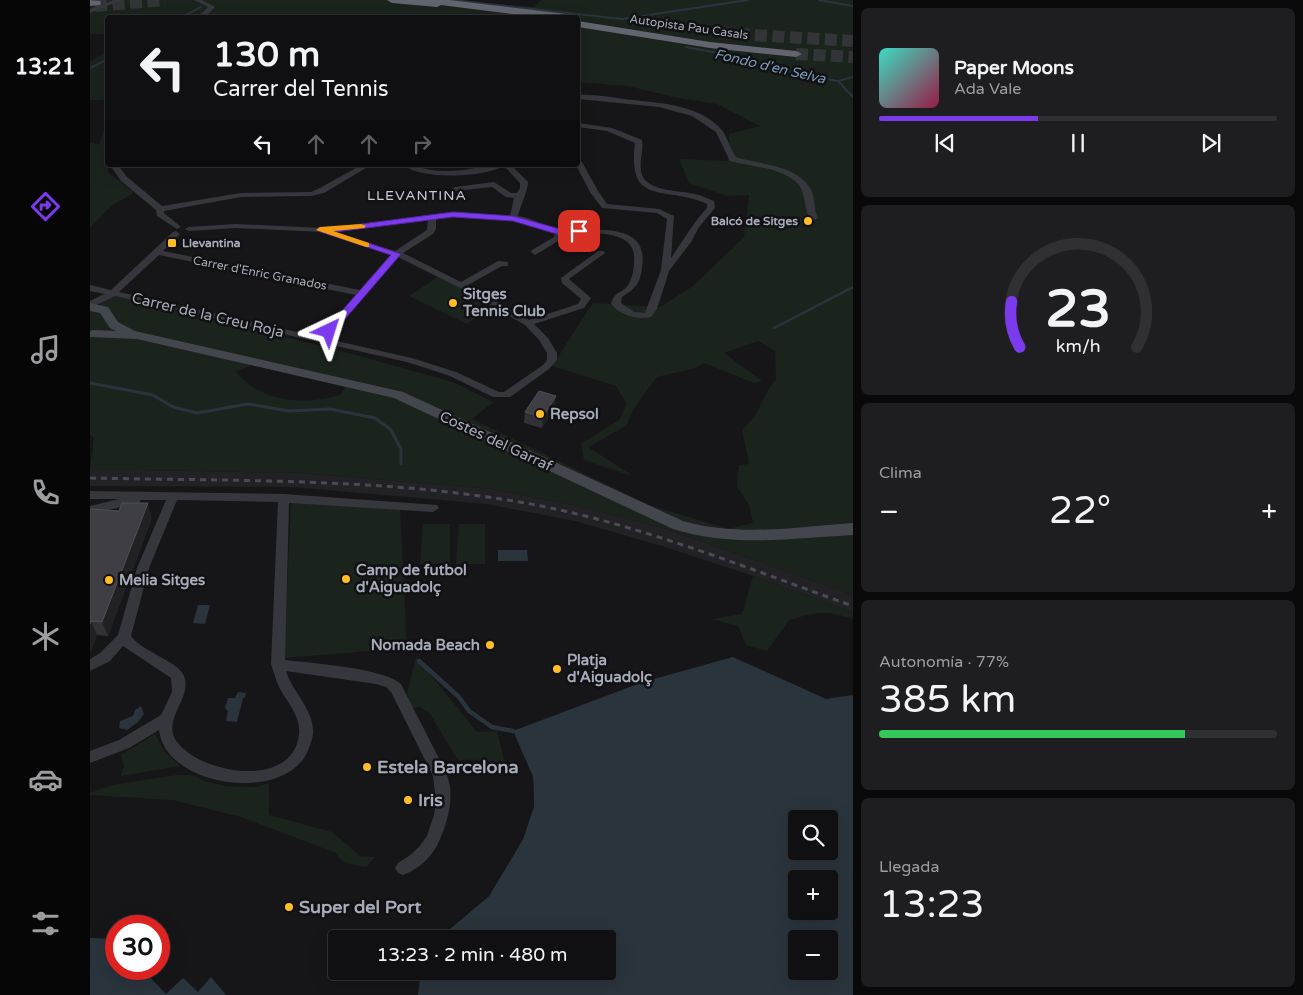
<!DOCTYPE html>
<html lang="es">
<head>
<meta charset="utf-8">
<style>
	body { margin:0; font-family:"Varela Round",sans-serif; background:#1e1e20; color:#f1f3f6; height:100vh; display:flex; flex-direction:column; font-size:19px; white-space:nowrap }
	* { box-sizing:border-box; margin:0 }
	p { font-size:16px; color:#9c9d9f }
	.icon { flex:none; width:28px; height:28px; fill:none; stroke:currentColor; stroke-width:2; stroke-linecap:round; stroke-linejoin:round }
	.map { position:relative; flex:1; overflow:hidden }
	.panel { display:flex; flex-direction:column; gap:8px; padding:8px; background:#09090a; width:450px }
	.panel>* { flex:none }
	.guide { position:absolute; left:15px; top:15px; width:475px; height:152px; border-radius:5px; box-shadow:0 5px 20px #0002,0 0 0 1px #303032; background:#101012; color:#f1f3f6; overflow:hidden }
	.controls { position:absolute; left:698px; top:810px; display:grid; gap:10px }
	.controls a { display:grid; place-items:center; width:50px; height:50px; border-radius:5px; background:#101012; box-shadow:0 5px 20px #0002,0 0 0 1px #303032; font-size:25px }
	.speed { position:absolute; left:15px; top:915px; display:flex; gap:10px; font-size:25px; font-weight:700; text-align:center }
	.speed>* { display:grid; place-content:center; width:65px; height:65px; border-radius:50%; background:#101012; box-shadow:0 5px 20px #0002,0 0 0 1px #303032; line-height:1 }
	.speed .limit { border:8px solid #d22; background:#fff; color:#111 }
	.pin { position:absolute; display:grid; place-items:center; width:42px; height:42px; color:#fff; margin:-21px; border-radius:10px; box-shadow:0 2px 8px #0006 }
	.me { position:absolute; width:55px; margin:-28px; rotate:41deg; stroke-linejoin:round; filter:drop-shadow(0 0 4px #0008) }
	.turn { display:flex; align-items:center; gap:18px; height:105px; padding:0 25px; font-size:22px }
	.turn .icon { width:65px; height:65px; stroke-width:2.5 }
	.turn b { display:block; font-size:35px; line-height:42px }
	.lanes { display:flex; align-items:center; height:48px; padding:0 25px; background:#0003; justify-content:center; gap:25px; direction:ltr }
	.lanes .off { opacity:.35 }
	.big { font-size:38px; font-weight:600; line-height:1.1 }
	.panel .tile { flex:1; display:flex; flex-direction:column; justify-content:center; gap:8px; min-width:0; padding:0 18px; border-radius:8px; background:#1e1e20 }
	.panel .dial { align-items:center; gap:0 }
	.dial svg { height:130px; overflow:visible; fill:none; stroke:#303032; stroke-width:7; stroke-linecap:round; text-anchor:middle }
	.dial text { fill:#f1f3f6; stroke:none }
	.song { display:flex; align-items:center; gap:15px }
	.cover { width:60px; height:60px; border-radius:8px; background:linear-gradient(135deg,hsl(170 70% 55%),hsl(340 70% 35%)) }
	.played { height:5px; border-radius:2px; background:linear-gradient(90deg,#7c3aed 40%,#303032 40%) }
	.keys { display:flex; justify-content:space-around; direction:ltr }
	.heat { display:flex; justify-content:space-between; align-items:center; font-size:28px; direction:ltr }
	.charge { height:8px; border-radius:4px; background:linear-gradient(90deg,#34c759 77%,#303032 0) }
	.trip { position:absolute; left:238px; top:930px; width:288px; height:50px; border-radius:5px; background:#101012; box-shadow:0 5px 20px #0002,0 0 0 1px #303032; font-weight:600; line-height:50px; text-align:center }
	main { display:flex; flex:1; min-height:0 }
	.dock { display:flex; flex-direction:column; width:90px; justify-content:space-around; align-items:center; background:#060607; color:#9c9d9f }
	.dock .icon { width:35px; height:35px }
	.dock .current { color:#7c3aed }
	.dock b { font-size:22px; color:#f1f3f6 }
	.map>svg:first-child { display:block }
	.built { fill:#222125 }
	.green { fill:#1b231d; fill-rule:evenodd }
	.water { fill:#2a343d; fill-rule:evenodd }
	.pier { fill:#161618 }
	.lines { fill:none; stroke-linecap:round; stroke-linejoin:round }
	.stream-far3 { stroke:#2a343d; stroke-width:2 }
	.stream-far2 { stroke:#2a343d; stroke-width:2.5 }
	.stream-far1 { stroke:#2a343d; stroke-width:3 }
	.stream { stroke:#2a343d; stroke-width:4.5 }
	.motorway-tunnel { stroke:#333438; stroke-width:12; stroke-dasharray:12 5.5; stroke-linecap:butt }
	.minor { fill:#36373d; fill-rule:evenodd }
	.secondary { fill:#44464d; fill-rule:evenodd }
	.motorway { fill:#62656f; fill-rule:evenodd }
	.rail { stroke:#494b52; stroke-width:3; stroke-dasharray:6 5; stroke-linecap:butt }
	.wall { fill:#323136 }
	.shaded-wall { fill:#212124 }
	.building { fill:#3e3e44; stroke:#4e5056 }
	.route { fill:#7c3aed; stroke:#51269a }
	.slow { fill:#f59e0b }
	.poi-dot { fill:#ffbd26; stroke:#111113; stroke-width:2 }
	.labels { text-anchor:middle; stroke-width:5; stroke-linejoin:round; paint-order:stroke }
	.far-street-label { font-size:12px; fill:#a6acb9; stroke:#111113 }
	.far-poi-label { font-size:12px; font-weight:bold; fill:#a6acb9; stroke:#111113; text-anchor:end }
	.far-water-label { font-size:14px; font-style:italic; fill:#7a99b7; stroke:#111113 }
	.far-neighbourhood-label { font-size:14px; letter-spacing:1px; fill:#c8cbd5; stroke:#111113 }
	.poi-label { font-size:15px; font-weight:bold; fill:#a6acb9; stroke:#111113; text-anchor:start }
	.street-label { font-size:15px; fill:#a6acb9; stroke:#111113 }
	.near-poi-label { font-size:18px; font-weight:bold; fill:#a6acb9; stroke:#111113; text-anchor:start }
</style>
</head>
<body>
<main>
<nav class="dock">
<b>13:21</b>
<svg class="icon current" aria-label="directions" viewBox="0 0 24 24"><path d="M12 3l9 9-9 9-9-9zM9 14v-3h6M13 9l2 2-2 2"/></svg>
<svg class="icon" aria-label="music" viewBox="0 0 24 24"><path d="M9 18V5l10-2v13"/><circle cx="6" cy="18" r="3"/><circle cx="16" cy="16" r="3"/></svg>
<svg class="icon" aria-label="phone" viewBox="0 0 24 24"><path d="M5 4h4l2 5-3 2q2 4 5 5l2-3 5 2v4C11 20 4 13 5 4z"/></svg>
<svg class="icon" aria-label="climate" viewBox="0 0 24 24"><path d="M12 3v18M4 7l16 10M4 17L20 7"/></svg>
<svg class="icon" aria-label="car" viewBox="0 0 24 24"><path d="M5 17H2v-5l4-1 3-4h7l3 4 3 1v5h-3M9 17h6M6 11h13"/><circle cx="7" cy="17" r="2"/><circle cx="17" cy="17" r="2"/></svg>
<svg class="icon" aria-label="filters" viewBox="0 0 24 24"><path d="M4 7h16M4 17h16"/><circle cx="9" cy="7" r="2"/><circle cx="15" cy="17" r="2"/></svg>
</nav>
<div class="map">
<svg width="763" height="995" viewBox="0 0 763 995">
	<rect width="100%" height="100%" fill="#161618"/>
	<polygon class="built" points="0,469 211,473 402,489 489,506 577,529 763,595 763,612 663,576 572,546 485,521 396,504 203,487 0,486"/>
	<g class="green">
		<path d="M18,0H362L444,7L451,0H763V595L577,529L489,506L402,489L211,473L0,469L4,438L0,435V301L13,293L233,346L363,382L403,402L382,419L559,505L638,529L663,523L659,505L647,487L649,465L659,464L652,430L665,416L678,390L686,379L685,351L668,341L634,353L672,381L664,383L614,363L605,368L567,377L544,408L536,426L498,447L545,477L494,460L491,444L529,420L537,404L526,386L462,366L503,303L570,307L603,286L654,237L659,195L637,196L599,183L589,159L638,161L639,134L670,126L627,104L588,98L538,86L488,82V18H18L17,34H0V1ZM162,365L255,387V388L250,395C244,396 237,399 231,399C202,404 163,396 146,371Z"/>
		<polygon points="17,51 17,100 0,100 0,62"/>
		<polygon points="17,123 16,147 18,172 44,193 21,206 0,228 0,143 9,144"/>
		<polygon points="348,277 376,291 375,292 402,306 377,324 319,296"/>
		<polygon points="201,503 310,509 317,648 194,658"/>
		<polygon points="333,524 360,524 360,564 330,564"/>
		<polygon points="369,524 395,524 395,564 366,564"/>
		<path d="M663,576L763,612V619C734,610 728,612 699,620L677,651L656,645L648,626L622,619L652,614Z"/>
		<path d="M326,657L387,732L407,731L417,772C400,757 389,760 368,760L339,712L329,707L321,708L317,694Z"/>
		<polygon points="65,734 75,752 90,766 31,776 34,766 31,755"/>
		<path d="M87,775H103L114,781L136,786L167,787L179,783V815L242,832L270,856L285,857L276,867C264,865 251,864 246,853L151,817L83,800L0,795V793L22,785Z"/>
	</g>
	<g class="water">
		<polygon points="408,550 437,550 438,561 408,561"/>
		<polygon points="108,605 120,605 115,624 103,623"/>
		<path d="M643,657L736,699L763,695V995H328L331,971H516V939H348L399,896L433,839L444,806L443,777L423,731L553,682ZM706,819H739V851H706ZM706,879H739V911H706ZM706,939H739V971H706Z"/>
		<polygon points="148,692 156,693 155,697 153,698 147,722 136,721 138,711 135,708 138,698 145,698"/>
		<polygon points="51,706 54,714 48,722 37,730 29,728 30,721 43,716 45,710"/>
		<polygon points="0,938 26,939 26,969 52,969 76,994 93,978 108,992 121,977 136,995 0,995"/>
	</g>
	<polygon class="pier" points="421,731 423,731 443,777 444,806 433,839 399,896 348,939 345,939 398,895 430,838 441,806 440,778"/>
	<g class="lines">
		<g class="stream-far3">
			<polyline points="363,0 532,19 658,0"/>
			<polyline points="729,0 763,6"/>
			<polyline points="90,18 111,7"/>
			<polyline points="596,47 648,57 704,73 748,81 763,77"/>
			<polyline points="0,68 18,59"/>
			<polyline points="748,81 763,97"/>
		</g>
		<polyline class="stream-far2" points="684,328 763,287"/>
		<polyline class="stream-far1" points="0,383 63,395 83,407 107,413 158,404 199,411 240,409 285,418 301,430 311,449 311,464"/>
		<polyline class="stream" points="329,661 369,697 379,711 402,727 423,731"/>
		<g class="motorway-tunnel">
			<polyline points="5,6 75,0"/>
			<polyline points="630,33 763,41"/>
			<polyline points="706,54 763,57"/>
		</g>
		<g class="minor">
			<polygon points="24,0 32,0 0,13 0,9"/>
			<polygon points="104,0 112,0 125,7 114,18 107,18 118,7"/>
			<path d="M488,95C504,94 519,97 534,99C566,103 605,103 629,127C638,135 639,148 646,157C670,165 705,164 720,188C726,197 723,209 728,218L724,220C712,215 718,193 707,183C691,167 661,167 640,161L626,132L602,116L569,107L488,99Z"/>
			<path d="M488,123L522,128L552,140C554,151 548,163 552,175C559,193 594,190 609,195C614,197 619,199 624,201L625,208L609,227L601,242L579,271L567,309L561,317C546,320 532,316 521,304C525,290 532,294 538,285C542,279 544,269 544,262C548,226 496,234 473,234L470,240L445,255L441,252L442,250L464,237L465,233L429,221L363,216L346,219V229L343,234L313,253L371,282L408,261L418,262V266H412L378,285L439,320L488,304L491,299L472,283L471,278L508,251H514L515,253L479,279L501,298L494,308L444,324L458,338L467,353V360L459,369L420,397H403L360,376L317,362L25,296L0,308V301L15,294L0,291V285L21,290L83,232L86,231L90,234L73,251L270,290L300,255L233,232L146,228L99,231L95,229L99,227L146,224L231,228L256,227L363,212L420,216L424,198L416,197L402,187L365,191L361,189L365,187L404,182L421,193H427L430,188V183L415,167L417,165H428L424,168L438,182C438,190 430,207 428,216C443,218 457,228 472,229C499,232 560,219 552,267C550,284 546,288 532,297L531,303L544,312L555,313L571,270L577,219L567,213L512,208L500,192L486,165H488V160L492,162L508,191L517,204L569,209L584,216L581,258C593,241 603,223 617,208V204C575,185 537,208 545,143L517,131L488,127ZM338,220L337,230L305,251L245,232ZM69,255L266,295L229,337L29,292ZM308,257L378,292L435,325L449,340L457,353V360L453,365L414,392H409L366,372L322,358L238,339Z"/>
			<polygon points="20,165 28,165 37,177 72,206 151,193 221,192 228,189 271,165 281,165 234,193 221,196 151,197 74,211 74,213 91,227 87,229 67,216 66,210 31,181"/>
			<path d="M313,165C326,165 338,171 352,171C373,172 394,165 415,165C396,178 331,180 313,165Z"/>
			<path d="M0,491L194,494L347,505L349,508L343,512L199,503L195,660C220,663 294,668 311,684C321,704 332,725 342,745C349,759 358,772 360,787C362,805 357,823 350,839C343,856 331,868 313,875L308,873L305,868L308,863L319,856L329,847L337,836L344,815L346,801L343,776L301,692L296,687L286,684L196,671C202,691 222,708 223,729C224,736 221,742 219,748C199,805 75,788 69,730L39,748L0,763V751L29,740L71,715L82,692L81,678L33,646L20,661L0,671V659L10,653L28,635L47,568L76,500H51L49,503L45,504L0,514V506L29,499H0ZM87,500L188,502L181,664C184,673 186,681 190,689C198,703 211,717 209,734C204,789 112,775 87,742C70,719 105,697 93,674C86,661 50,650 41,636L59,568Z"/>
		</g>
		<path class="secondary" d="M0,303L18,307L28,322L45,331L313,392L593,521C649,537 706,527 763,523V535C699,538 646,548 583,529L304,398L47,339L0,337V331L3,330L26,331L20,328L10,313L0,311Z"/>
		<g class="motorway">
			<polygon points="0,0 10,1 11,3 10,5 0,6"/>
			<polygon points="297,0 359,0 485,15 490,18 488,21 488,18 454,18 351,5 347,7 302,3"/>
			<polygon points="488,21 620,42 706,51 712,54 706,57 620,48 488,27"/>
		</g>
		<path class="rail" d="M0,478C137,481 276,478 411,499C533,517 648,565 763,606"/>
	</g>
	<g class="wall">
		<polygon points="465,407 452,428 434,423 435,412"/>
		<polygon points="0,509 62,518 18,636 7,635 0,653"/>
	</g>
	<g class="shaded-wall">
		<polygon points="466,396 465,407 452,428 453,417"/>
		<polygon points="58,503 62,518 18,636 12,622"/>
		<polygon points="1,621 7,635 0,653 0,624"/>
	</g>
	<g class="building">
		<polygon points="449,391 466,396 453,417 435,412"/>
		<polygon points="32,503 58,503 12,622 1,621 0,624 0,509 29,511"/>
	</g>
	<polygon class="route" points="363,212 423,216 470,229 489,228 493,231 489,233 470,235 423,221 363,217 245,232 311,254 243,333 236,333 236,329 301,255 228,231 228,228 256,226"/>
	<polygon class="slow" points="271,224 276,226 274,228 243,231 279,243 279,247 276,247 226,230 230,227"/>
	<g class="poi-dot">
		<circle cx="718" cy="221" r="5"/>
		<rect x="77" y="238" width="10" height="10" rx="2.5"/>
		<circle cx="363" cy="303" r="5"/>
		<circle cx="450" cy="414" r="5"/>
		<circle cx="256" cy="579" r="5"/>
		<circle cx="19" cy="580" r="5"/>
		<circle cx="400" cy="645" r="5"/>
		<circle cx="467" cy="669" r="5"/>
		<circle cx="277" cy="767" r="5"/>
		<circle cx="318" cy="800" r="5"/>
		<circle cx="199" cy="907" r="5"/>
	</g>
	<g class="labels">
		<g class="far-street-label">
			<text transform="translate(599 27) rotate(8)" y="4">Autopista Pau Casals</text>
			<text transform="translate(170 273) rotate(11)" y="4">Carrer d'Enric Granados</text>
		</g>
		<g class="far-poi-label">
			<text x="708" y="225">Balcó de Sitges</text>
			<text x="92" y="247" text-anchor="start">Llevantina</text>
		</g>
		<g class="far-water-label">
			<text transform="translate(680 66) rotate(13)" y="5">Fondo d'en Selva</text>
		</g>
		<g class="far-neighbourhood-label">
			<text x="327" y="200">LLEVANTINA</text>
		</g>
		<g class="poi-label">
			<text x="373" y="299">Sitges<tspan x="373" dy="17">Tennis Club</tspan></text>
			<text x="460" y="419">Repsol</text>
			<text x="266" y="575">Camp de futbol<tspan x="266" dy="17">d'Aiguadolç</tspan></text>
			<text x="29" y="585">Melia Sitges</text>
			<text x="390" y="650" text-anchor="end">Nomada Beach</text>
			<text x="477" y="665">Platja<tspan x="477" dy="17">d'Aiguadolç</tspan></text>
		</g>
		<g class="street-label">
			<text transform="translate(118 315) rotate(13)" y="5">Carrer de la Creu Roja</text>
			<text transform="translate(406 441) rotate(25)" y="5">Costes del Garraf</text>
		</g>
		<g class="near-poi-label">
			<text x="287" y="773">Estela Barcelona</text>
			<text x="328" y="806">Iris</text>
			<text x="209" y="913">Super del Port</text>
		</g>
	</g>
</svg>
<div class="controls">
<a><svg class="icon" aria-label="search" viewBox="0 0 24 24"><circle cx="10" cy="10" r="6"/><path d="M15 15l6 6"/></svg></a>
<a>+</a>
<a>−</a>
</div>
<div class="speed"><div class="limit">30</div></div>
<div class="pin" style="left:489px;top:231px;background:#d93025"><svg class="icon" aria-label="arrive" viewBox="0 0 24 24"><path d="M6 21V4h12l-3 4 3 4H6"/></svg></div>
<svg class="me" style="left:239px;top:331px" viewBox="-20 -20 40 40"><path d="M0-17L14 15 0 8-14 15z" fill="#7c3aed" stroke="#fff" stroke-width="4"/></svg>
<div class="trip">13:23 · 2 min · 480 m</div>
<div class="guide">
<div class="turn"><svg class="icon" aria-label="left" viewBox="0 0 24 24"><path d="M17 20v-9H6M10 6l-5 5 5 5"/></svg><div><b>130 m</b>Carrer del Tennis</div></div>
<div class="lanes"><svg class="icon" aria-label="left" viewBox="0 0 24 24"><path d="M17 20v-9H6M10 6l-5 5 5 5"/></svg><svg class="icon off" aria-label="ahead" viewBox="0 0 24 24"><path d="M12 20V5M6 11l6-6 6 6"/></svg><svg class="icon off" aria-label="ahead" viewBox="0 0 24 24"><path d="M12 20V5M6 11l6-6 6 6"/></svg><svg class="icon off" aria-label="right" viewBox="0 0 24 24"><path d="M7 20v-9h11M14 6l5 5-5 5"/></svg></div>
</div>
</div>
<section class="panel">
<div class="tile">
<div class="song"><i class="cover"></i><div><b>Paper Moons</b><p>Ada Vale</p></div></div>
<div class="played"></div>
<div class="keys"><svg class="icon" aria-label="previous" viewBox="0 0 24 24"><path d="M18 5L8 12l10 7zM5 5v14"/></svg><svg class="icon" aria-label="pause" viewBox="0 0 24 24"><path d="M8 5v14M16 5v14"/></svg><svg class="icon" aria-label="next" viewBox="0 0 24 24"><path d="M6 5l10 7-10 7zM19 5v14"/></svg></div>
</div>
<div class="tile dial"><svg viewBox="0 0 100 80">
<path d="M14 69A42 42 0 1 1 86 69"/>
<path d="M14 69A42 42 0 0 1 9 41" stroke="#7c3aed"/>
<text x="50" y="56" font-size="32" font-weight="700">23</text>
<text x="50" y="72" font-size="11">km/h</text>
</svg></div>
<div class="tile"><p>Clima</p>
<div class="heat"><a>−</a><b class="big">22°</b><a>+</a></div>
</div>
<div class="tile"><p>Autonomía · 77%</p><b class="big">385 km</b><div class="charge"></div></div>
<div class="tile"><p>Llegada</p><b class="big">13:23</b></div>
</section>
</main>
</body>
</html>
